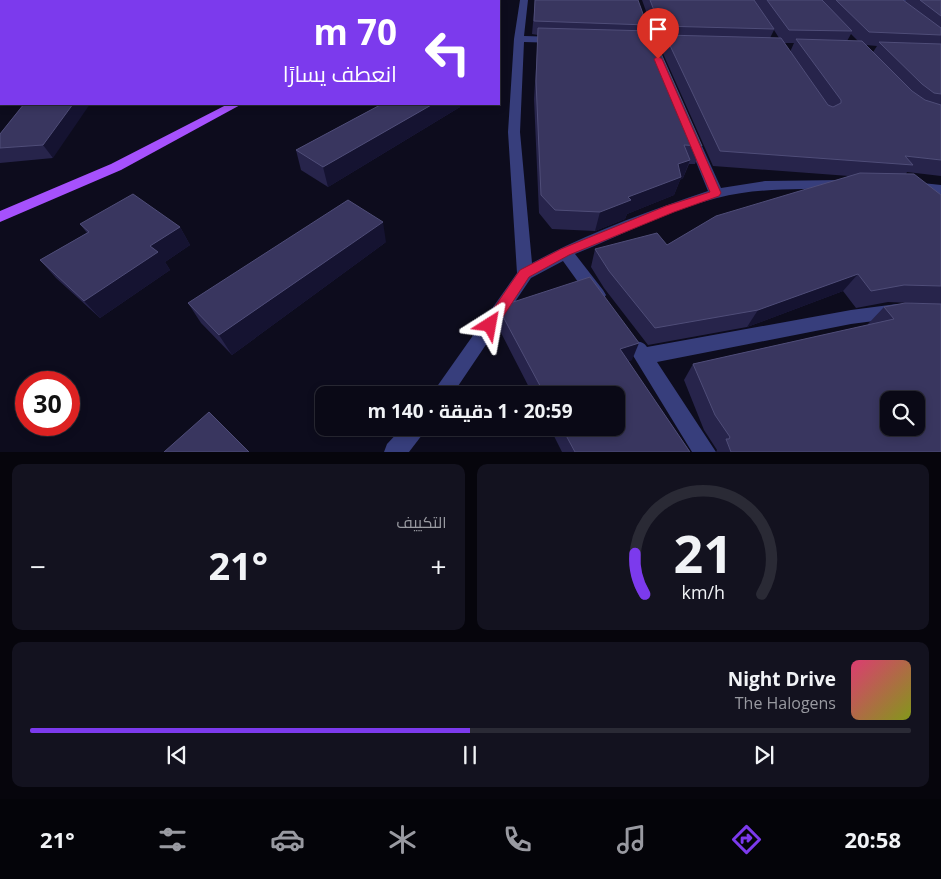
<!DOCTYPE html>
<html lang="ar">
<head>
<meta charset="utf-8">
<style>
	body { margin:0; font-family:"Open Sans",Cairo,sans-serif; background:#13121f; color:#f1f3f6; direction:rtl; height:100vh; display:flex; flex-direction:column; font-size:19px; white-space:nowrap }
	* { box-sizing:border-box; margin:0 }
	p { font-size:16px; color:#999aa1 }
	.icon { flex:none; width:28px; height:28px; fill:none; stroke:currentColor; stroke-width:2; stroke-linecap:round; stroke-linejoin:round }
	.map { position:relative; height:452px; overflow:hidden; direction:ltr }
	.details { display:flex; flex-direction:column; gap:12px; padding:12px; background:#06050c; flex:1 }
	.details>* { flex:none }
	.guide { position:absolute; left:0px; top:0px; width:500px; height:105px; box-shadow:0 2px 8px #0003,0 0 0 1px #2a2a35; direction:rtl; background:#7c3aed; color:#fff; overflow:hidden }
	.tools { position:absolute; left:880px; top:391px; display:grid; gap:10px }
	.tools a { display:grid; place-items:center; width:45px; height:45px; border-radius:10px; background:#0a0916; box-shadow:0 2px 8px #0003,0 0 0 1px #2a2a35; font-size:25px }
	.speed { position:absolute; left:15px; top:371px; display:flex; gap:10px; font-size:25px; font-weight:700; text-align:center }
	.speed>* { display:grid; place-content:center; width:65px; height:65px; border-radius:50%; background:#0a0916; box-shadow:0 2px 8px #0003,0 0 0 1px #2a2a35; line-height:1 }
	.speed .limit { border:8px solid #d22; background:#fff; color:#111 }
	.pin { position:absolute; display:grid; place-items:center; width:42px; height:42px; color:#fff; margin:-51px -21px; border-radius:50% 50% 50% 0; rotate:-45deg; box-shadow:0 0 5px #0007 }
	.pin .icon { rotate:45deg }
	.me { position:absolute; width:55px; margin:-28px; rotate:34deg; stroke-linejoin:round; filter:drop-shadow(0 0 4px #0008) }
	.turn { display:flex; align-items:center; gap:18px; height:105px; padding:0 20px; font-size:22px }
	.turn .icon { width:65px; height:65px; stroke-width:2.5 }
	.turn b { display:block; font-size:35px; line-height:42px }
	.big { font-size:38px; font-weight:700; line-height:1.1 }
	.details .widget { flex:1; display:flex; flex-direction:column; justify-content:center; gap:8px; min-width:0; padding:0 18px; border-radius:10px; background:#13121f }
	.details .dial { align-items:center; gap:0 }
	.dial svg { height:130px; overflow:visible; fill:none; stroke:#2a2a35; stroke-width:7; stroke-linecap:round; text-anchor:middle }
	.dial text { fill:#f1f3f6; stroke:none }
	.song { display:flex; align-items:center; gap:15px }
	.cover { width:60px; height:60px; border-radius:8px; background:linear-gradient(135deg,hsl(340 70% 55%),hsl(70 70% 35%)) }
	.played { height:5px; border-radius:2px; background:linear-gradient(90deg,#7c3aed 50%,#2a2a35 50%) }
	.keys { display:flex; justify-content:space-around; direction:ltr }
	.heat { display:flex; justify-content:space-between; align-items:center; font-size:28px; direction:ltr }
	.details .tiles { flex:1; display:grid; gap:12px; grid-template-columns:1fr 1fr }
	.widget:last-child { grid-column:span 2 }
	.trip { position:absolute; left:315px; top:386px; width:310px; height:50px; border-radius:10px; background:#0a0916; box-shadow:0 2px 8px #0003,0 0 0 1px #2a2a35; font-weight:700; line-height:50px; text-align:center; direction:rtl }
	.dock { display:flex; height:80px; justify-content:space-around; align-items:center; background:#040409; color:#999aa1 }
	.dock .icon { width:35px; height:35px }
	.dock .on { color:#7c3aed }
	.dock b { font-size:22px; color:#f1f3f6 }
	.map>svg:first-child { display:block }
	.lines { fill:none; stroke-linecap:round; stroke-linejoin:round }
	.minor { fill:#373e7c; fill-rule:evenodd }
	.major { fill:#a651fd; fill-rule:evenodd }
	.wall { fill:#27244b; fill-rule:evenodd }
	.shaded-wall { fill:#151331 }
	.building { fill:#39365f; stroke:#4f4d78; fill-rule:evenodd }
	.route { fill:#e11d48; stroke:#92132f }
</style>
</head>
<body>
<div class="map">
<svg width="941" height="452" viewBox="0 0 941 452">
	<rect width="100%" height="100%" fill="#0d0c1d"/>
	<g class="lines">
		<g class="minor">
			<path d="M520,0H528L524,36L558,37L563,40L558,43L524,42L520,132L532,263C588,233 648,211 708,191L685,135L691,131L697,135L721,188L765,181L842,180L847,181L849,184L847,187L842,188C801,190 757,187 717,198C668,211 622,235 575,254L603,290L606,295L603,300L597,302L591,300L563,261L531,278L452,395H431L517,273L508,132L514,39Z"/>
			<polygon points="873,0 941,0 941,5 877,3"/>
			<polygon points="636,38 683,40 688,43 683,46 633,43 633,39"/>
			<polygon points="913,182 941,185 941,195 908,190 906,187 908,184"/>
			<path d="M897,304L903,306L906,311L903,316L897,318L851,324L657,362L716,452H692L629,349L631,343C638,341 643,341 647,347L851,310Z"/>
			<polygon points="402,428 425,428 422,435 409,452 384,452 387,444"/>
		</g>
		<polygon class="major" points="228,104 242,104 121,170 0,222 0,211 111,164"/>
	</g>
	<g class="wall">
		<polygon points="535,0 647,25 645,31 702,146 695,164 689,164 683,178 680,180 674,195 627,214 625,219 595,231 552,229 539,213 534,99 538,35 532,34"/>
		<path d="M642,0H903L905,1L906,0H941V176L907,172L906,174L941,195V452H716L717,450L704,430L684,380L693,364L868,325V324L884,307L934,304L888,302L856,308L843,291L747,327L648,345L604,288L591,267L595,249L667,245L849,176L713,166L661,49L664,39H656ZM774,30L779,38H770ZM851,34L858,41H847ZM784,43H794L790,52ZM866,45L877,46L873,52Z"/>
		<polygon points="24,104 53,158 0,163 0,134"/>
		<polygon points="382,104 460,104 460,107 328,187 301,170 296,150"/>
		<polygon points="80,224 180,227 190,245 165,262 170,270 100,318 56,278 40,260 87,233"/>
		<polygon points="386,242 232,355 201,323 188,303"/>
		<polygon points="500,311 632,360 628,361 690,452 562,452 550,428 616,428 616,395 533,395 499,329"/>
	</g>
	<g class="shaded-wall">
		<polygon points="208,0 228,0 226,1 206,1"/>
		<polygon points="73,104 90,104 53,158 43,145"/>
		<polygon points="433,104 460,104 460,107 328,187 323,167"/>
		<polygon points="690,160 683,178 680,180 674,195 627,214 625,219 595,231 600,212 628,197 678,164"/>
		<polygon points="383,222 386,242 232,355 219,335"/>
		<polygon points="180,227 190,245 165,262 170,270 100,318 84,301 150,246"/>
		<polygon points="858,274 843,291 747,327 758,310"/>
		<polygon points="639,343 632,360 613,366 620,349"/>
	</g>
	<g class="building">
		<polygon points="162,0 208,0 206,1 160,1"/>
		<polygon points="256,0 287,0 287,1 255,1"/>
		<polygon points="535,0 638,0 647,25 534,21"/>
		<polygon points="650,0 754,0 774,29 660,26"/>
		<polygon points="767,0 822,0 852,31 789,30"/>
		<polygon points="836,0 903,0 941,28 941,35 869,32"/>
		<polygon points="920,0 941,0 941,16"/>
		<polygon points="538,28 651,31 702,146 684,145 690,160 678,164 681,177 628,197 631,200 600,212 555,210 541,195 536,81"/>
		<polygon points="665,35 781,38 828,105 833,107 841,103 841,100 796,39 862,41 912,91 925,100 941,105 941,160 905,156 913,165 720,151"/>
		<polygon points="879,42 941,44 941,94 934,93 922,84"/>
		<polygon points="24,104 73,104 43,145 0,148 0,134"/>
		<polygon points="382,104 433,104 323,167 296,150"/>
		<polygon points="860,173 914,174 941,195 941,286 904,285 871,291 858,274 758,310 655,328 609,271 595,249 657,233 667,245 716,216"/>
		<polygon points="133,194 180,227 150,246 158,252 84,301 40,260 89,232 80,224"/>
		<polygon points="348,200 383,222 219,335 188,303"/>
		<polygon points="590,277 639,343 620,349 690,452 575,452 562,428 616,428 616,395 545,395 500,311 504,305"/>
		<path d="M905,303L941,304V452H731L726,439H729L730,437L715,415L693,364L894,319L884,307ZM889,400H916V428H889Z"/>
		<polygon points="209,412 249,452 164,452"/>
	</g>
	<polygon class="route" points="658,56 662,59 721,193 719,196 674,212 569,255 529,277 495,329 490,331 485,329 483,325 485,321 520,270 561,249 666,206 710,192 654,59"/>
</svg>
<div class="tools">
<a><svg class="icon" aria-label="search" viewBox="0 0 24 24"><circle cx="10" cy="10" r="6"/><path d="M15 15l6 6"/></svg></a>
</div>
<div class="speed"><div class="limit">30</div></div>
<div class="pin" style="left:658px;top:59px;background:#d93025"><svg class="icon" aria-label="arrive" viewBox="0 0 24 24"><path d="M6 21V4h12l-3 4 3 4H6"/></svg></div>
<svg class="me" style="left:490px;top:325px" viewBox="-20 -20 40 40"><path d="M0-17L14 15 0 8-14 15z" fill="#e11d48" stroke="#fff" stroke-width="4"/></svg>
<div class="trip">20:59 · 1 دقيقة · 140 m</div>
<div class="guide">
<div class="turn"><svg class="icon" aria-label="left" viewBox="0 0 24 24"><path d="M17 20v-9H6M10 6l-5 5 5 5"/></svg><div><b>70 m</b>انعطف يسارًا</div></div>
</div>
</div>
<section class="details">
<div class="tiles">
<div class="widget dial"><svg viewBox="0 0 100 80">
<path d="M14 69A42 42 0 1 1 86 69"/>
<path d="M14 69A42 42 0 0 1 8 44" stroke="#7c3aed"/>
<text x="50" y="56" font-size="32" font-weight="700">21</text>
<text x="50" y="72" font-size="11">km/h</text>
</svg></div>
<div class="widget"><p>التكييف</p>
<div class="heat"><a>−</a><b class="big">21°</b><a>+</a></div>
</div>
<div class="widget">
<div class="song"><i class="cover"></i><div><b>Night Drive</b><p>The Halogens</p></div></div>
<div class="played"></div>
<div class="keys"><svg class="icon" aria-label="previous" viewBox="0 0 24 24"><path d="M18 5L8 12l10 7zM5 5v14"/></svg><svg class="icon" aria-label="pause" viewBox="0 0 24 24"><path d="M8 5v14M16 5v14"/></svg><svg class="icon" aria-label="next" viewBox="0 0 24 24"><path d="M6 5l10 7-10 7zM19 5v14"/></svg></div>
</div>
</div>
</section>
<nav class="dock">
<b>20:58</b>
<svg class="icon on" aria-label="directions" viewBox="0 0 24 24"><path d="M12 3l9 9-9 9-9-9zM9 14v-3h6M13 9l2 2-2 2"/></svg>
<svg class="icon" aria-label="music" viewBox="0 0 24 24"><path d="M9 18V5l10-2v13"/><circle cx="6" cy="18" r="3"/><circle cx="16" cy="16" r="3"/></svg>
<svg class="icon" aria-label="phone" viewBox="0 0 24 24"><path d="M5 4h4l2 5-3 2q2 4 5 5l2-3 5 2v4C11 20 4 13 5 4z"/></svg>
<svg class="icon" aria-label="climate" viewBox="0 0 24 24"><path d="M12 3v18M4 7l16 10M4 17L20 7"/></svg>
<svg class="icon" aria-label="car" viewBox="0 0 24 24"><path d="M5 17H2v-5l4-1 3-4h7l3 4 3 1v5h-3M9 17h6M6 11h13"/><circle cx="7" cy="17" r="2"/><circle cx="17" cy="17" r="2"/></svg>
<svg class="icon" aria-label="filters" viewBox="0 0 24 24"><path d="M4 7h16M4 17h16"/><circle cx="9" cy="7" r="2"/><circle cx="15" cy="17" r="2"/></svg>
<b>21°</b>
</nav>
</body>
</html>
